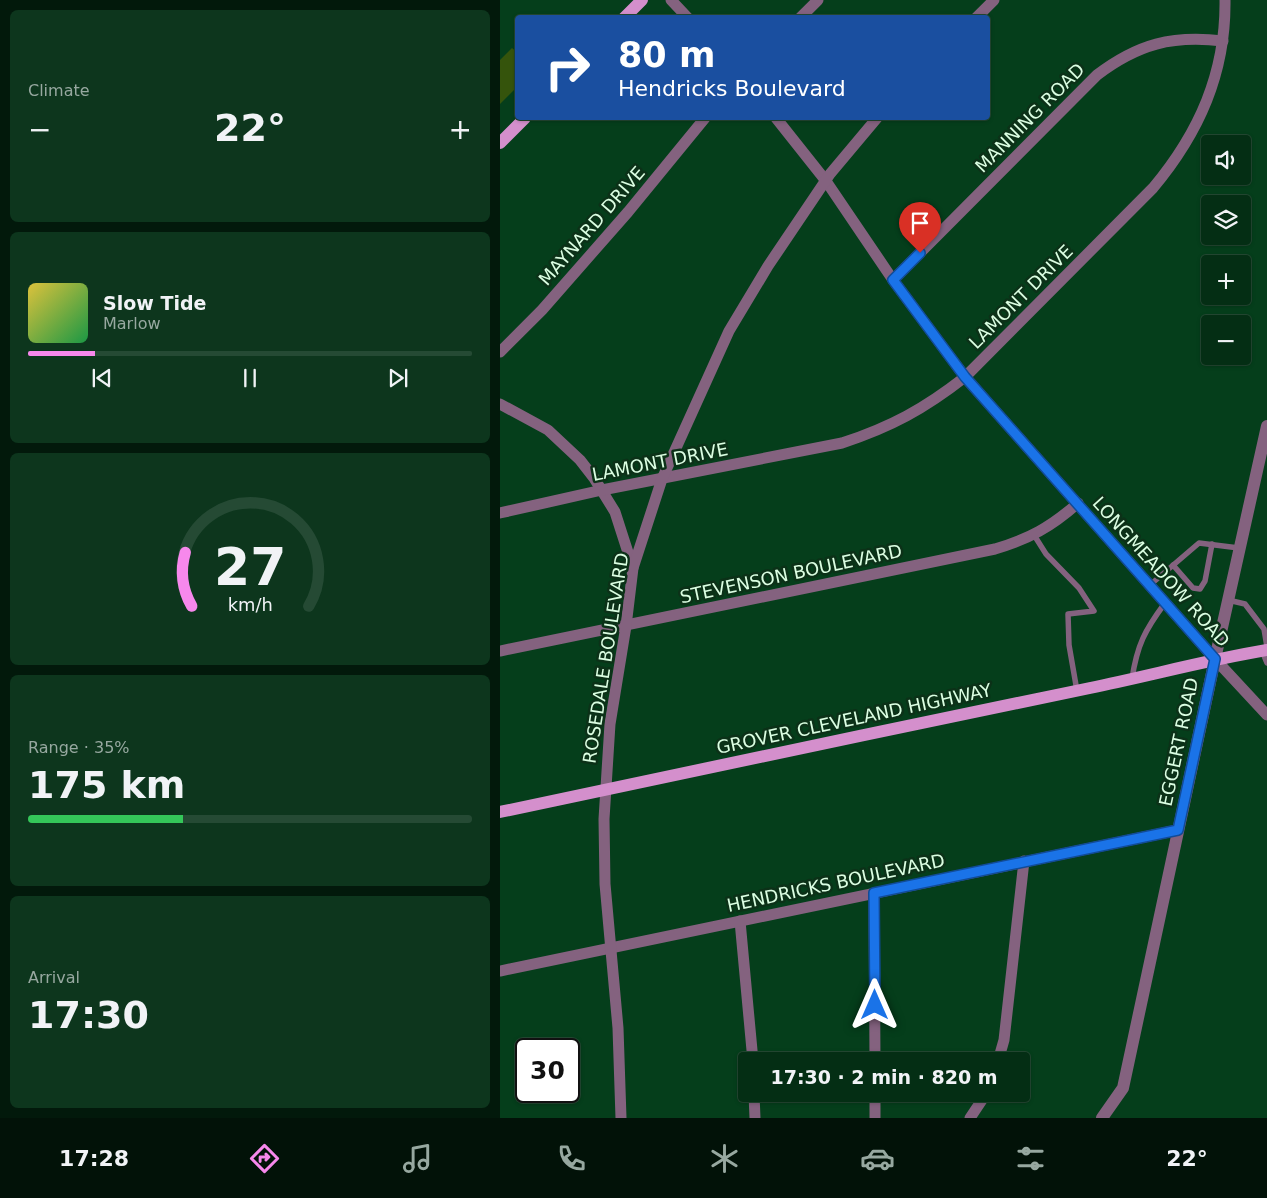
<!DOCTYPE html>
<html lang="en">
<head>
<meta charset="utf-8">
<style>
	body { margin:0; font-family:"DejaVu Sans",sans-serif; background:#0d361d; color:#f1f3f6; height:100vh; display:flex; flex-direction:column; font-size:19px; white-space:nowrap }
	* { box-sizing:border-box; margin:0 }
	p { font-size:16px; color:#97a8a0 }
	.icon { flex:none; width:28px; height:28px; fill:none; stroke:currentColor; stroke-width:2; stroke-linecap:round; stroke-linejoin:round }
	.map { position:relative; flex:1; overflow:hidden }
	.side { display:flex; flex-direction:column; gap:10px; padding:10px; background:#02190b; width:500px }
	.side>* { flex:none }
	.top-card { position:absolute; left:15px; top:15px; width:475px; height:105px; border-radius:5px; box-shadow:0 1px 4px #0004,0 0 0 1px #254a34; background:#1a4fa0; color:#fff; overflow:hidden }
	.buttons { position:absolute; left:701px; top:135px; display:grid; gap:10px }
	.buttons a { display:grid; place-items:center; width:50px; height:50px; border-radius:5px; background:#042e14; box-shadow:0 1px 4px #0004,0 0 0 1px #254a34; font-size:25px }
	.speed { position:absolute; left:15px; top:1038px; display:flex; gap:10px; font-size:25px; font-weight:700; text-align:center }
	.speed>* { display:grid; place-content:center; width:65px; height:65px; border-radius:50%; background:#042e14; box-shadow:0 1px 4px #0004,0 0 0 1px #254a34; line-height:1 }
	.speed .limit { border:2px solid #111; border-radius:8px; background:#fff; color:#111 }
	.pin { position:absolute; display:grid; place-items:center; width:42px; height:42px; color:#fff; margin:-51px -21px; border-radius:50% 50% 50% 0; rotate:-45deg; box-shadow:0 0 5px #0007 }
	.pin .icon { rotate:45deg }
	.me { position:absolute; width:55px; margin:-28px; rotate:0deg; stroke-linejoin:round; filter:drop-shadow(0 0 4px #0008) }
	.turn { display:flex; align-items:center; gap:18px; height:105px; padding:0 20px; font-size:22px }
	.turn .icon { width:65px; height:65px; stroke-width:2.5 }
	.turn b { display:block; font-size:35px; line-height:42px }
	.big { font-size:38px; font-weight:600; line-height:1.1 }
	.side .card { flex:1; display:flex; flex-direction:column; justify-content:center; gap:8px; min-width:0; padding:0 18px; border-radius:8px; background:#0d361d }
	.side .dial { align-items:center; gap:0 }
	.dial svg { height:130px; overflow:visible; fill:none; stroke:#254a34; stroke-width:7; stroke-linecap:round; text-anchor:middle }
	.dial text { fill:#f1f3f6; stroke:none }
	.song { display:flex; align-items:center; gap:15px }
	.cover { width:60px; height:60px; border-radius:8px; background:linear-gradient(135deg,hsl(50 70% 55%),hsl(140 70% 35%)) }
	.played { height:5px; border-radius:2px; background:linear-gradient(90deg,#f788ec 15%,#254a34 15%) }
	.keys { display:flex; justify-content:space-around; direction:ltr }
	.heat { display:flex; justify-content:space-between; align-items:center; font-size:28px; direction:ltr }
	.charge { height:8px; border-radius:4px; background:linear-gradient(90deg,#34c759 35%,#254a34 0) }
	.trip { position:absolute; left:238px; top:1052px; width:292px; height:50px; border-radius:5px; background:#042e14; box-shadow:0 1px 4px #0004,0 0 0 1px #254a34; font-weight:600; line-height:50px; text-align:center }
	.tabs { display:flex; height:80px; justify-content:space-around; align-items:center; background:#021208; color:#97a8a0 }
	.tabs .icon { width:35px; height:35px }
	.tabs .on { color:#f788ec }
	.tabs b { font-size:22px; color:#f1f3f6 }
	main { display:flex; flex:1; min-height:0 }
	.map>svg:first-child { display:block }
	.building { fill:#35540c }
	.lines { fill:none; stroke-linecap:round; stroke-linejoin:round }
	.service { stroke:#84627f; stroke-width:5.5 }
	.minor { stroke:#84627f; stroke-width:11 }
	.tertiary { stroke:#84627f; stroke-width:12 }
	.primary { stroke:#d48fcc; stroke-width:12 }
	.route-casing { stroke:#114b97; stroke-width:12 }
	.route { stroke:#1a73e8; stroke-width:9 }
	.labels { text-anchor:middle; stroke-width:5; stroke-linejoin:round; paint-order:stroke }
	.street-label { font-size:18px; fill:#dbfee2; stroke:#0c3118 }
</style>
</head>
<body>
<main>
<section class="side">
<div class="card"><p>Climate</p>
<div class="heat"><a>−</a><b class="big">22°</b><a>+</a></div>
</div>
<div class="card">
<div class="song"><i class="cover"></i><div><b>Slow Tide</b><p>Marlow</p></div></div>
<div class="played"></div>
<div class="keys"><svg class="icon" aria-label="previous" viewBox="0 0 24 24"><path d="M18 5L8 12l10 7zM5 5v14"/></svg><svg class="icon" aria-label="pause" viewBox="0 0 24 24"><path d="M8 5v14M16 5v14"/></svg><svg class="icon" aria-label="next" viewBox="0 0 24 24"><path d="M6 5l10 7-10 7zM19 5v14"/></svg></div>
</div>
<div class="card dial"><svg viewBox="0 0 100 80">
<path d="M14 69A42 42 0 1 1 86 69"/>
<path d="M14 69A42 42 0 0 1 10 36" stroke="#f788ec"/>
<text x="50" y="56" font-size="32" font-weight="700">27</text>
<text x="50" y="72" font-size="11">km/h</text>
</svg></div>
<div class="card"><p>Range · 35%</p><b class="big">175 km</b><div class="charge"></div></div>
<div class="card"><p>Arrival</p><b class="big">17:30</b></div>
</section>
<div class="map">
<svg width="767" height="1118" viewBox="0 0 767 1118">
	<rect width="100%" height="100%" fill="#053e1b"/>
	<polygon class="building" points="12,48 18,53 18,86 0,104 0,60"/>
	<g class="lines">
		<g class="service">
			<polyline points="534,535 546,554 579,588 594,611 568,614 569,645 577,691"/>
			<polyline points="673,565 693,588 700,589 705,581 712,544"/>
			<polyline points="650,585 699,543 739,548"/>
			<polyline points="728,600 745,604 764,629 767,647"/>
			<polyline points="762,651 767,663"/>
			<path d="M632,679C637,645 645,630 665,603"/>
		</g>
		<g class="minor">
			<polyline points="171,0 188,18"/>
			<polyline points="300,18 318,0"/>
			<polyline points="476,18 494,0"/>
			<polyline points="276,118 326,181 393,280 465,377 715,659 767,715"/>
			<path d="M393,280L597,75C638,44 672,35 723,41"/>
			<polyline points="0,352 42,310 128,212 205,118"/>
			<polyline points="0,404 48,430 80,460 94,478 115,512 133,568"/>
			<path d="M0,513L102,490L342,443C391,427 424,409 465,377L653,188C699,133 726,73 725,0"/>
			<path d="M0,651L495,549C529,539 551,527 578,503"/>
			<polyline points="374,893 375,1061"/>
			<polyline points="240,921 253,1061"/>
			<polyline points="0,971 678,830"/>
			<polyline points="498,1061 504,1040 524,861"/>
			<polyline points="254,1094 255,1118"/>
			<polyline points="375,1094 375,1118"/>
			<polyline points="121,1118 118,1028 105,884 104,819 110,724 126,626 133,568 162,479 229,331 268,266 330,174 377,118"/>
			<polyline points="470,1118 486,1094"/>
		</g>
		<polyline class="tertiary" points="602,1118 623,1088 715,659 767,426"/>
		<g class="primary">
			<polyline points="124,18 142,0"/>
			<polyline points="0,143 25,118"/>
			<path d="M0,812C197,771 393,728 590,688C649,676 707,660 767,650"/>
		</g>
	</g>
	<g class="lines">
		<defs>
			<polyline id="route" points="375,1005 374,893 678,830 715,659 465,377 393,280 420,253"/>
		</defs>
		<use href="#route" class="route-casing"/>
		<use href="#route" class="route"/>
	</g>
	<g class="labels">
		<g class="street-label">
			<text transform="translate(530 118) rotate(-45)" y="6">MANNING ROAD</text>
			<text transform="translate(92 226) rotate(-49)" y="6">MAYNARD DRIVE</text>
			<text transform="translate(521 297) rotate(-45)" y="6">LAMONT DRIVE</text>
			<text transform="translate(160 462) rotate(-11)" y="6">LAMONT DRIVE</text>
			<text transform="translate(661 572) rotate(48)" y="6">LONGMEADOW ROAD</text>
			<text transform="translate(291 574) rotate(-12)" y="6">STEVENSON BOULEVARD</text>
			<text transform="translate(106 658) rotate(-81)" y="6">ROSEDALE BOULEVARD</text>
			<text transform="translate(354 719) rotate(-12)" y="6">GROVER CLEVELAND HIGHWAY</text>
			<text transform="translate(679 742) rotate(-78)" y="6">EGGERT ROAD</text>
			<text transform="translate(336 883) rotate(-12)" y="6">HENDRICKS BOULEVARD</text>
		</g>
	</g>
</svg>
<div class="buttons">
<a><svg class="icon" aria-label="sound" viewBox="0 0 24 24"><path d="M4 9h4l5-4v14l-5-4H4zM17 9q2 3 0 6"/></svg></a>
<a><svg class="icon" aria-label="layers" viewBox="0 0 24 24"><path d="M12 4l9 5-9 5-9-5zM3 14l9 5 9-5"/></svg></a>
<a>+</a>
<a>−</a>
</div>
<div class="speed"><div class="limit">30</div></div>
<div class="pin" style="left:420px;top:253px;background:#d93025"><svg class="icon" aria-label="arrive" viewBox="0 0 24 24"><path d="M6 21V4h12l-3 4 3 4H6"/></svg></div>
<svg class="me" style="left:375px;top:1005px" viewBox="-20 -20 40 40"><path d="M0-17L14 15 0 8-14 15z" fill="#1a73e8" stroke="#fff" stroke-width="4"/></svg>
<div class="trip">17:30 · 2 min · 820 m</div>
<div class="top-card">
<div class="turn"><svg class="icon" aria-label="right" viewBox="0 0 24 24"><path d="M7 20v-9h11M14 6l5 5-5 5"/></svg><div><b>80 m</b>Hendricks Boulevard</div></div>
</div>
</div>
</main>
<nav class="tabs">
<b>17:28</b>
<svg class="icon on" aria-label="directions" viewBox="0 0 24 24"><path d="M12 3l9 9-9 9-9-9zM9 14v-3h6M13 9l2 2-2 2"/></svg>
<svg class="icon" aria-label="music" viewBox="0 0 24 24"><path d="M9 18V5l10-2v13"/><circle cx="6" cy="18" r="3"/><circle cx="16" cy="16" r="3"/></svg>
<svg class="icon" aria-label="phone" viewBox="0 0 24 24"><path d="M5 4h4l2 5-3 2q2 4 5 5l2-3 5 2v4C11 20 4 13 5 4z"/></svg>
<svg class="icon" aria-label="climate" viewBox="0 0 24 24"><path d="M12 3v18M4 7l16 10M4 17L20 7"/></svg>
<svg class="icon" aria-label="car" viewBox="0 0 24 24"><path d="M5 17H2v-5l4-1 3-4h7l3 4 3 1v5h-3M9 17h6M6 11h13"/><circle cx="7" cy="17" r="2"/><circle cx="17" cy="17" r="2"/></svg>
<svg class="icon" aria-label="filters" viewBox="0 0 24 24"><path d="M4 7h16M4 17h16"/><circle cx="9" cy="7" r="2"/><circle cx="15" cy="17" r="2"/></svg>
<b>22°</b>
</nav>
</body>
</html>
